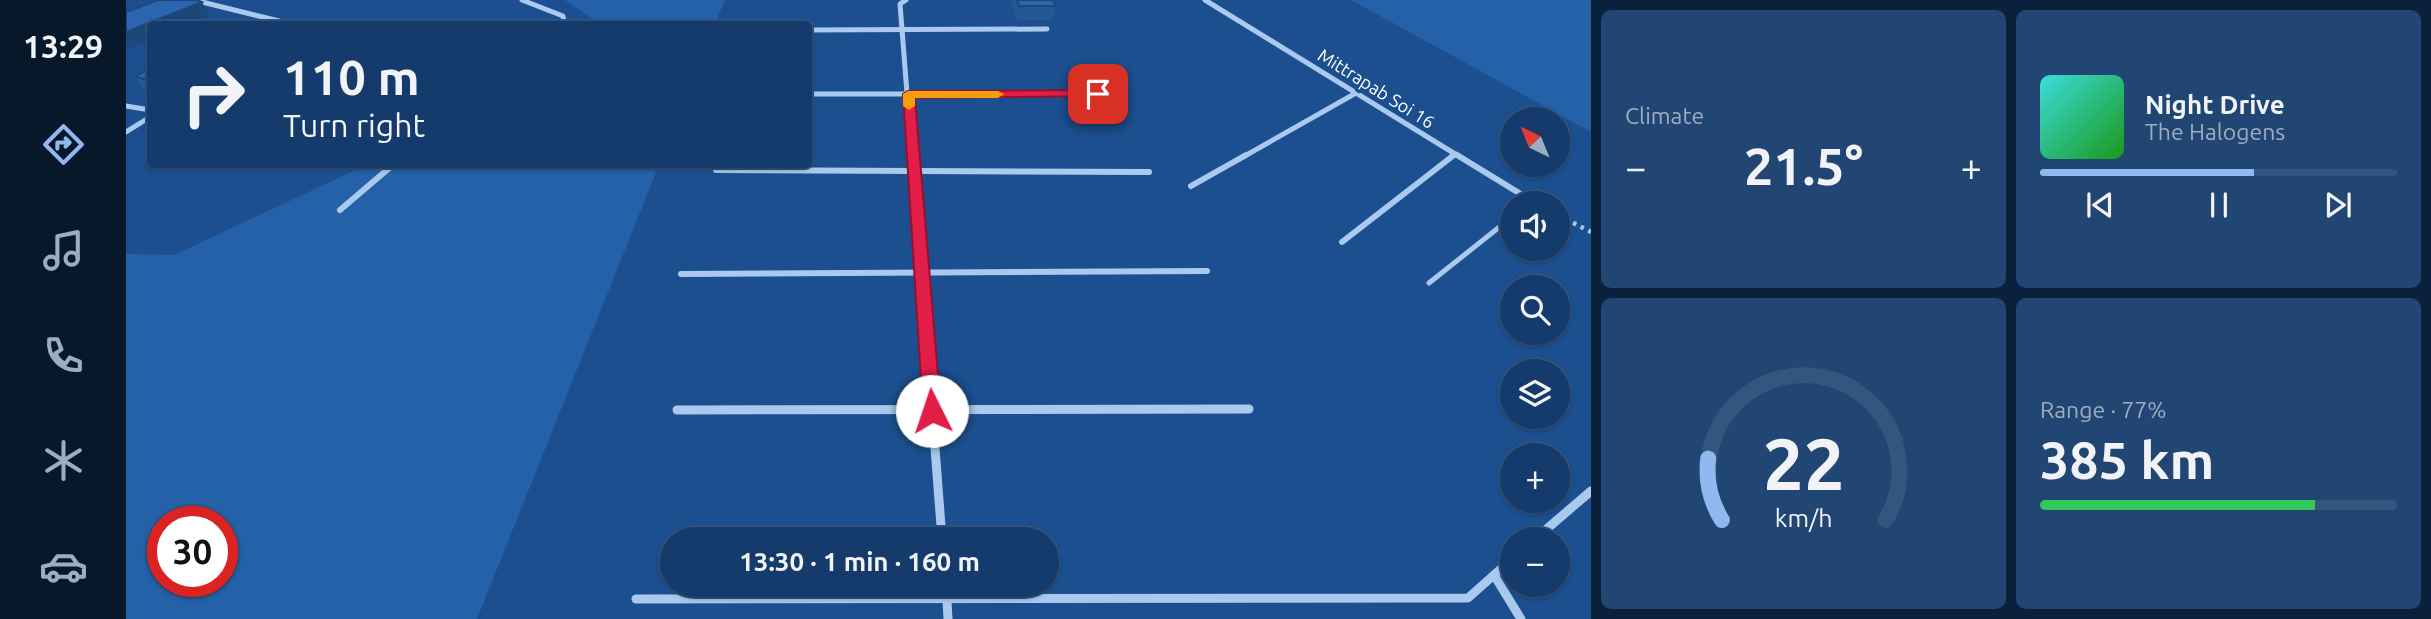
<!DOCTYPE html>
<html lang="en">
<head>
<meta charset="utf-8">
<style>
	body { margin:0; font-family:Ubuntu,sans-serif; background:#214673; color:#f1f3f6; height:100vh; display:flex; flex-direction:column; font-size:26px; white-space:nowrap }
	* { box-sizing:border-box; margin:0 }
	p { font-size:23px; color:#9dadc1 }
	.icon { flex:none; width:38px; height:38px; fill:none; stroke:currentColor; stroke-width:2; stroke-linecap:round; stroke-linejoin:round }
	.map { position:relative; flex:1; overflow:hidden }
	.drawer { display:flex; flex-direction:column; gap:10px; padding:10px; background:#0b203b; width:840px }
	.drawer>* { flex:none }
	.top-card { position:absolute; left:21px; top:21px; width:665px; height:147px; border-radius:7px; box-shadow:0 2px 5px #0004,0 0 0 2px #33557e; background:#143b6b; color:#f1f3f6; overflow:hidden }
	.needle { width:46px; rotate:317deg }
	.buttons { position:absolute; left:1374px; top:107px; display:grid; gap:14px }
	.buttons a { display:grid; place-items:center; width:70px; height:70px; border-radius:50%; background:#143b6b; box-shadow:0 2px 5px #0004,0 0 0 2px #33557e; font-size:35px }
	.speed { position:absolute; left:21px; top:506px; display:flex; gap:14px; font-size:35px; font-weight:700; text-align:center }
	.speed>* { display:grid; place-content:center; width:91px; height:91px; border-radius:50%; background:#143b6b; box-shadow:0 2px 5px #0004,0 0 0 2px #33557e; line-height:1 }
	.speed .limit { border:10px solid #d22; background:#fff; color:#111 }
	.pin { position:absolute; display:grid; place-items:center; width:60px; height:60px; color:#fff; margin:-30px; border-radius:14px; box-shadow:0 4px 10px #0006 }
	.me { position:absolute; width:77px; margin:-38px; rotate:356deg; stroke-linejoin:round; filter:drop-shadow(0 0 5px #0008) }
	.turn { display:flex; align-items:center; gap:24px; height:147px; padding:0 21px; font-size:32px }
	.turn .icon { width:91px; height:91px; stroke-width:2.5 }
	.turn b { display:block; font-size:49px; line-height:60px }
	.big { font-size:52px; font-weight:700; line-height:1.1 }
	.drawer .tile { flex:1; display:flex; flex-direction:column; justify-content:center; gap:10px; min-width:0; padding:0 24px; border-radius:10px; background:#214673 }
	.drawer .dial { align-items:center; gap:0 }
	.dial svg { height:182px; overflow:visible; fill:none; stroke:#33557e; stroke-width:7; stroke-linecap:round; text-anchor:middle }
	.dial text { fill:#f1f3f6; stroke:none }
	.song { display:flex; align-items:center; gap:21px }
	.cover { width:84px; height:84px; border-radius:10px; background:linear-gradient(135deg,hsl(180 70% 55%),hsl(120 70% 35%)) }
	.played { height:7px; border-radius:4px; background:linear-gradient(90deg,#90b9f0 60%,#33557e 60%) }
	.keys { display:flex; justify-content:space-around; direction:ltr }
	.heat { display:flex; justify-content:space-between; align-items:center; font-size:38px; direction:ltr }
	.charge { height:10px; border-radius:5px; background:linear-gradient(90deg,#34c759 77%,#33557e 0) }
	.drawer .tiles { flex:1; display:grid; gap:10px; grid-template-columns:repeat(2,1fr) }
	.trip { position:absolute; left:534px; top:527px; width:399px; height:70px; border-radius:35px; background:#143b6b; box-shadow:0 2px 5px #0004,0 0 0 2px #33557e; font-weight:700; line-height:70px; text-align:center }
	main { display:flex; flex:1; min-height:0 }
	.tab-bar { display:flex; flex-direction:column; width:126px; justify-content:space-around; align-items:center; background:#08182b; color:#9dadc1 }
	.tab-bar .icon { width:49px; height:49px }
	.tab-bar .current { color:#90b9f0 }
	.tab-bar b { font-size:32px; color:#f1f3f6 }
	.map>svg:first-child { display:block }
	.green { fill:#2461a8; fill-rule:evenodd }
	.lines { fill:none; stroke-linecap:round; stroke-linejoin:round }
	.path { stroke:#a9c9ee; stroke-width:4.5; stroke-dasharray:3.5 5; stroke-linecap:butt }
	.lane { stroke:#a9c9ee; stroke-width:5 }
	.street-far2 { stroke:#a9c9ee; stroke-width:5 }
	.street-far1 { stroke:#a9c9ee; stroke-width:6 }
	.street { stroke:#a9c9ee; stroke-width:9 }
	.wall { fill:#245895 }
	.shaded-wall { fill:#1d4779 }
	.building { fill:#2a66ad; stroke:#1d4779; stroke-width:2 }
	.route { fill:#e11d48; stroke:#92132f; stroke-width:2 }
	.slow { fill:#f59e0b }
	.labels { text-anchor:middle; stroke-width:7; stroke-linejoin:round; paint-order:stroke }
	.far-street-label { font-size:18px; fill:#fff; stroke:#1b4f8f }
</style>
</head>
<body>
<main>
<nav class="tab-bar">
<b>13:29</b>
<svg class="icon current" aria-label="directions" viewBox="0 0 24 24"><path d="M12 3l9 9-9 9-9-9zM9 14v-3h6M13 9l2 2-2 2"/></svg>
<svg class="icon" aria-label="music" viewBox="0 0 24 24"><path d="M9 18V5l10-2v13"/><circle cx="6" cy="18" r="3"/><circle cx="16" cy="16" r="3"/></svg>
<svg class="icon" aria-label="phone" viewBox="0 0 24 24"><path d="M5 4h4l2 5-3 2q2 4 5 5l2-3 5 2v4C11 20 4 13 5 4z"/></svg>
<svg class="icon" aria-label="climate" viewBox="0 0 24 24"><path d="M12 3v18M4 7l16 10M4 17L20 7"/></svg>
<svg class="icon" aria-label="car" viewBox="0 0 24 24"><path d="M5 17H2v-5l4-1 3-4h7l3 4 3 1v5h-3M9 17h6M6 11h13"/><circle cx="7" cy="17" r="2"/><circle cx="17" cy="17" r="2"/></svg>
</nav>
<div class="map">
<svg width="1465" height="619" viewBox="0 0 1465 619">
	<rect width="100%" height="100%" fill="#1b4f8f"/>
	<g class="green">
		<polygon points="439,0 599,0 589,24 474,24"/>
		<polygon points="1225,0 1465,0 1465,132"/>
		<path d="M240,165H533L351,619H0V254L48,255ZM37,522H96V581H37Z"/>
	</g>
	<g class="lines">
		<polyline class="path" points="1432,215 1465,232"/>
		<polyline class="lane" points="1303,283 1386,217"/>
		<g class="street-far2">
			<polyline points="68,0 153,21"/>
			<polyline points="396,0 437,16 438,21 435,24"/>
			<polyline points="780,0 774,4 786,157"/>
			<polyline points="1079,0 1334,157"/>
			<polyline points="682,30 921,29"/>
			<polyline points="682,94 972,94"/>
			<polyline points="0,106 24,110"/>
			<polyline points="0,132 24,117"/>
			<polyline points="1117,157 1230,93"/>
			<polyline points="1325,157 1329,154"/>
		</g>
		<g class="street-far1">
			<polyline points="786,155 802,359"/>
			<polyline points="1331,155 1406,201"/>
			<polyline points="590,170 1023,172"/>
			<polyline points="1065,186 1120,155"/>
			<polyline points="214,210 268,164"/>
			<polyline points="1216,242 1328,155"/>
			<polyline points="555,274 1081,271"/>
		</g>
		<g class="street">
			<polyline points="802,357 816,539"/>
			<polyline points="551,410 1123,409"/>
			<polyline points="1409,539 1465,491"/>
			<polyline points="1368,575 1395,619"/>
			<polyline points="820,584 822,619"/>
			<polyline points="510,599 1342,598 1386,559"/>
		</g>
	</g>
	<g class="wall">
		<polygon points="884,0 927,0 930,6 927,20 891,20"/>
		<polygon points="24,68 24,93 19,92 9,77"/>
	</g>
	<polygon class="shaded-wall" points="76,2 84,16 63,24 24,24 24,40 2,49 0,45 0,32"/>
	<g class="building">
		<polygon points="32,0 71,0 76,2 0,32 0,12"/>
		<polygon points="891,0 927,0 930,6 893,6"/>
		<polygon points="24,68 24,80 9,77"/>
	</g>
	<polygon class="route" points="972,90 976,91 976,96 789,98 815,411 813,416 806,418 800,416 797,411 777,94 782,91"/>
	<polygon class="slow" points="782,91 872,91 878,94 872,98 789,98 789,106 783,110 777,106 777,94"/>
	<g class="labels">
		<g class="far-street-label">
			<text transform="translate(1250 89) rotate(32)" y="6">Mittrapab Soi 16</text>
		</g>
	</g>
</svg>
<div class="buttons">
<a><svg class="needle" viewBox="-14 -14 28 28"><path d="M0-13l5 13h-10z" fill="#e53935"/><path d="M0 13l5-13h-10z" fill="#9dadc1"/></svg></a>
<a><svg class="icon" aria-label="sound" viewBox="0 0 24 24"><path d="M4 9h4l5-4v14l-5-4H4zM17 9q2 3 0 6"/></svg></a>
<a><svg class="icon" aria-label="search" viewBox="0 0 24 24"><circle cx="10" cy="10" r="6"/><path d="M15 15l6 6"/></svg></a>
<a><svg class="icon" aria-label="layers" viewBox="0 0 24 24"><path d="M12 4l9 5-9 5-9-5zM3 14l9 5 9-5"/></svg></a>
<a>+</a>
<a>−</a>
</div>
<div class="speed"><div class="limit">30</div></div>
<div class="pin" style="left:972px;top:94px;background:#d93025"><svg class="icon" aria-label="arrive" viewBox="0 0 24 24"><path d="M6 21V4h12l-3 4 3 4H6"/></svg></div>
<svg class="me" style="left:806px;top:411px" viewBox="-20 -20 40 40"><circle r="19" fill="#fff"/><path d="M0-13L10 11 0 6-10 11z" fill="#e11d48"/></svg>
<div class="trip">13:30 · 1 min · 160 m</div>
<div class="top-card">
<div class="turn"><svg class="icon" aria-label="right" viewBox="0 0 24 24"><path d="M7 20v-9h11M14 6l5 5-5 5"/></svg><div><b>110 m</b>Turn right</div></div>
</div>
</div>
<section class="drawer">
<div class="tiles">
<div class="tile"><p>Climate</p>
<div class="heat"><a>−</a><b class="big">21.5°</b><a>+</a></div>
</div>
<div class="tile">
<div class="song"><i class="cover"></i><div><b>Night Drive</b><p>The Halogens</p></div></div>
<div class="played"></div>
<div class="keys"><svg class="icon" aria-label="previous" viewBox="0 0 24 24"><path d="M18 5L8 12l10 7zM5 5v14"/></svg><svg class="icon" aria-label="pause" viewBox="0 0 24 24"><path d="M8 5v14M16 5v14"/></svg><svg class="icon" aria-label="next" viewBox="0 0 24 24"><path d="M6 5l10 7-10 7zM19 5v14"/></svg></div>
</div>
<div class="tile dial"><svg viewBox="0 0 100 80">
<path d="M14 69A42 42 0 1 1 86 69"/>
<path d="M14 69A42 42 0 0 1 8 42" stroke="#90b9f0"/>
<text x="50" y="56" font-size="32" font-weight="700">22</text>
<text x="50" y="72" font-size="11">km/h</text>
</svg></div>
<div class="tile"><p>Range · 77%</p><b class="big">385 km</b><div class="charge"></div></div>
</div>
</section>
</main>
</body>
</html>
